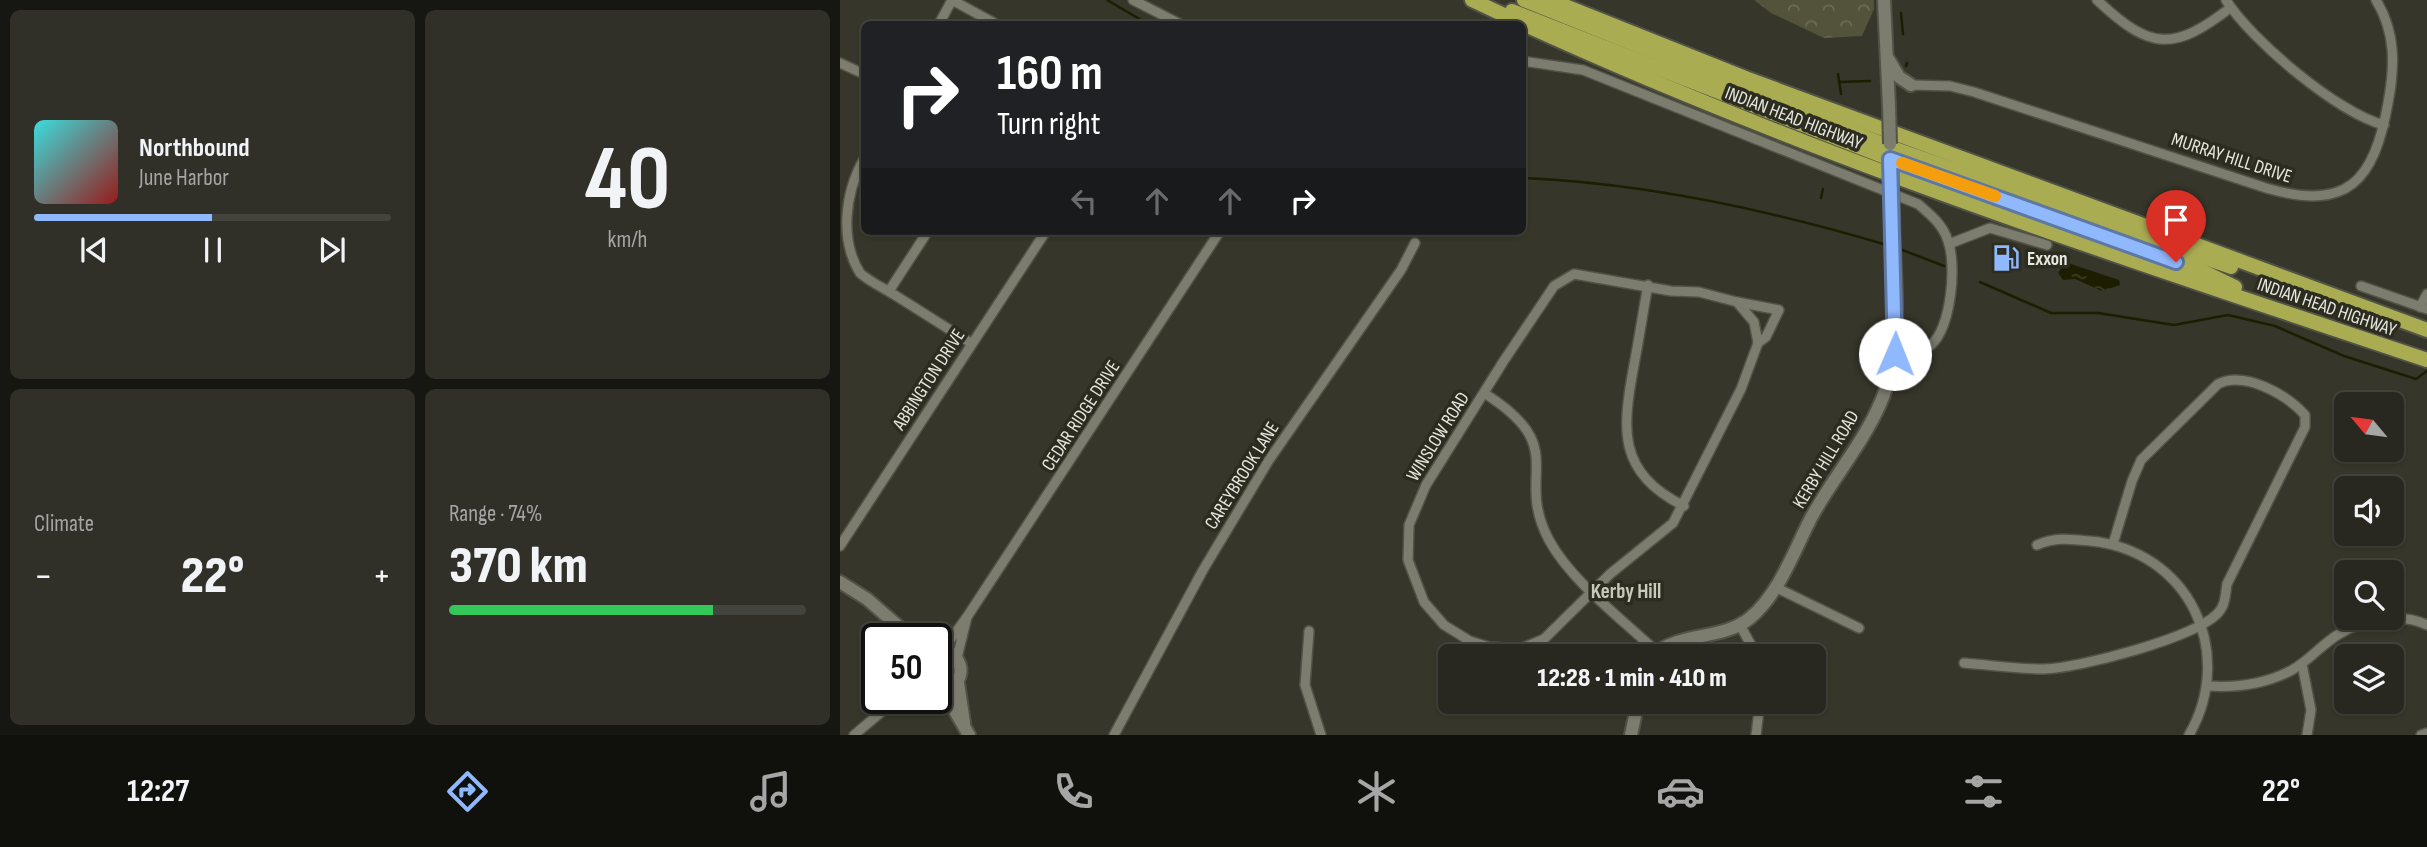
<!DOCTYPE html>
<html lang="en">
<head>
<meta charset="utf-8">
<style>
	body { margin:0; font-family:"Sofia Sans Condensed",sans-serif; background:#303029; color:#f1f3f6; height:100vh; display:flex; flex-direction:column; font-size:26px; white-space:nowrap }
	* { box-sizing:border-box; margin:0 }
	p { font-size:23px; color:#a5a6a5 }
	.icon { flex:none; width:38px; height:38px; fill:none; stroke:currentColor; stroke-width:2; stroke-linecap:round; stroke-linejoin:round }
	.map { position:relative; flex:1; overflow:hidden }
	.side { display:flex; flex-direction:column; gap:10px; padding:10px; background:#161612; width:840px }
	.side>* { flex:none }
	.banner { position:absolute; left:21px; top:21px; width:665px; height:214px; border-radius:10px; box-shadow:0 2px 5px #0004,0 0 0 2px #44443e; background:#202124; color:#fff; overflow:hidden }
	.needle { width:46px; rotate:299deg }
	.buttons { position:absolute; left:1494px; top:392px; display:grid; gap:14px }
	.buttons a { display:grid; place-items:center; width:70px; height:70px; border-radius:10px; background:#282820; box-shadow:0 2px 5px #0004,0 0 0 2px #44443e; font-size:35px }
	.speed { position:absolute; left:21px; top:623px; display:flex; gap:14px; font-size:35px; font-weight:700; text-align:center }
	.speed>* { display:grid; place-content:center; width:91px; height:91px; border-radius:50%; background:#282820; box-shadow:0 2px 5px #0004,0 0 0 2px #44443e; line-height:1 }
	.speed .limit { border:4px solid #111; border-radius:10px; background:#fff; color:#111 }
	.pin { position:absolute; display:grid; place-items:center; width:60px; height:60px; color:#fff; margin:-72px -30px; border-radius:50% 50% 50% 0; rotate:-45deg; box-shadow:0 0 7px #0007 }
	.pin .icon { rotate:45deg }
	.me { position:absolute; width:77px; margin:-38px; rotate:1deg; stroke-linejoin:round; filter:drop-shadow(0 0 5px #0008) }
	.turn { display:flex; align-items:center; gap:24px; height:147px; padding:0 21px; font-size:32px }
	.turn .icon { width:91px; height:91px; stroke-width:2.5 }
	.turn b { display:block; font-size:49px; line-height:60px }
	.lanes { display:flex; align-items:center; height:66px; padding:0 21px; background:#0003; justify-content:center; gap:35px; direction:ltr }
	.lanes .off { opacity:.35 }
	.big { font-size:52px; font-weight:800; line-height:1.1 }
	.side .tile { flex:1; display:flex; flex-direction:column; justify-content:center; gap:10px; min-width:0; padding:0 24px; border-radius:10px; background:#303029 }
	.side .dial { align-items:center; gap:0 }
	.dial b { font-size:91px; line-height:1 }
	.song { display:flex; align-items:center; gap:21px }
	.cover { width:84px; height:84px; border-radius:10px; background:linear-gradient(135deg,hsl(180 70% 55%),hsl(0 70% 35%)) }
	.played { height:7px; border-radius:4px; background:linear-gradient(90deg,#90b8fd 50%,#44443e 50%) }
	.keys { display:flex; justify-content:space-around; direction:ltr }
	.heat { display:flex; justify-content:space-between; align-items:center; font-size:38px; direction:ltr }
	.charge { height:10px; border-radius:5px; background:linear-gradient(90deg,#34c759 74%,#44443e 0) }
	.side .tiles { flex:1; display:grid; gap:10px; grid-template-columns:repeat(2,1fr) }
	.trip { position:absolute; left:598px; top:644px; width:388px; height:70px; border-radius:10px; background:#282820; box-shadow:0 2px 5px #0004,0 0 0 2px #44443e; font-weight:800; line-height:70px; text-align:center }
	.tabs { display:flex; height:112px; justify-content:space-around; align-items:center; background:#10100d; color:#a5a6a5 }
	.tabs .icon { width:49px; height:49px }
	.tabs .selected { color:#90b8fd }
	.tabs b { font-size:32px; color:#f1f3f6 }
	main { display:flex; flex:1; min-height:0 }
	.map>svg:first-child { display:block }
	.forest { fill:url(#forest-crowns) }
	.water { fill:url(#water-ripples) }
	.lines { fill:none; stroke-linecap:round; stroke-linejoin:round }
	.stream { stroke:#1d1e01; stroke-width:2.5 }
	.minor-casing { stroke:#525347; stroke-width:12 }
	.secondary-casing { stroke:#525347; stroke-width:16 }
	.trunk-casing { stroke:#525347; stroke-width:18 }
	.minor { stroke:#7c7d6f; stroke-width:9 }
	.secondary { stroke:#7c7d6f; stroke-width:12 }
	.trunk { stroke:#aaac52; stroke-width:14 }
	.secondary-bridge-casing { stroke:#525347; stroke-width:16; stroke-linecap:butt }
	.secondary-bridge { stroke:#7c7d6f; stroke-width:12 }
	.route-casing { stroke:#5e78a4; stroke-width:18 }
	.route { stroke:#90b8fd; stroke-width:12 }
	.slow { stroke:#f59e0b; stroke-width:12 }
	.labels { text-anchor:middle; stroke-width:7; stroke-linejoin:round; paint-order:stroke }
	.street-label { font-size:19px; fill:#e7e8df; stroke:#2c2c20 }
	.poi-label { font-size:19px; font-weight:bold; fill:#e7e8df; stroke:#2c2c20; text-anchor:start }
	.neighbourhood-label { font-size:21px; font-weight:bold; fill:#c7c9b9; stroke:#2c2c20 }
</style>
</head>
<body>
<main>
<section class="side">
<div class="tiles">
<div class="tile">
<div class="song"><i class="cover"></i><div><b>Northbound</b><p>June Harbor</p></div></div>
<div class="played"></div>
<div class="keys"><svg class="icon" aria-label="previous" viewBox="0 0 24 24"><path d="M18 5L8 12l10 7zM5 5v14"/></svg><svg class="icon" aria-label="pause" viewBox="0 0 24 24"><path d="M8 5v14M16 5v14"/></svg><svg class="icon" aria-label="next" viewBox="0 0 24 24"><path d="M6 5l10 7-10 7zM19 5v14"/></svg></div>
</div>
<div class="tile dial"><b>40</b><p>km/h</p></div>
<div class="tile"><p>Climate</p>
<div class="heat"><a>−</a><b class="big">22°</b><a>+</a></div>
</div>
<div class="tile"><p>Range · 74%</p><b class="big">370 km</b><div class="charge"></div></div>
</div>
</section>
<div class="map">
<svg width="1587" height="735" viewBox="0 0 1587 735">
	<defs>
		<pattern id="forest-crowns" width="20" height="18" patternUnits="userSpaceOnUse" patternTransform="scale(1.75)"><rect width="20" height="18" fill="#52533a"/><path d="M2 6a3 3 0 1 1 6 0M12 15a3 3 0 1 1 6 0" fill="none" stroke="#6b6c56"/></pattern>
		<pattern id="water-ripples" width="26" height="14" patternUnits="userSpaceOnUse" patternTransform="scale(1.75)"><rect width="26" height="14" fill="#1d1e01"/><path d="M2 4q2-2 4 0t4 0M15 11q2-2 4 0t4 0" fill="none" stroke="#3e3f26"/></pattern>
	</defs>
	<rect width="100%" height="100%" fill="#36362a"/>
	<polygon class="forest" points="914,0 1034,0 1034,9 1022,36 984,38 931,13"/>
	<polygon class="water" points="1225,262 1279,280 1280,285 1262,291 1235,279 1223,280 1218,273"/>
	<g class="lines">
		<g class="stream">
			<polyline points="267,0 308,24"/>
			<polyline points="1061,13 1063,34"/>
			<polyline points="1066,66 1067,63"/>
			<polyline points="998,74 1001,94"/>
			<polyline points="999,82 1030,81"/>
			<path d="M682,178C807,183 930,210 1050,246"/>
			<polyline points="981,198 983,189"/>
			<polyline points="1060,249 1104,266"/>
			<polyline points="1140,282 1211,313 1258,313 1334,325 1388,315 1435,326 1504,356 1576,379 1587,371"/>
		</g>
		<defs>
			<g id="minor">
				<polyline points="293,0 340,24"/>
				<path d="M1257,0C1310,50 1333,52 1390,8"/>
				<path d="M1386,0C1411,40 1499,114 1544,125"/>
				<polyline points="99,24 112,0 156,24"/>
				<path d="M682,61L743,70L1078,204C1091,215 1103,225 1108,241C1117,266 1111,327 1091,345C1081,353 1067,353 1054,354"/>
				<polyline points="0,63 24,74"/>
				<path d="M1071,85L1110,86L1134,92L1426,188C1508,212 1534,181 1548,103C1555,66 1556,33 1536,0"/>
				<path d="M24,159C4,194 0,241 20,273C30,282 42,287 53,294C79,310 105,327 131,343"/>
				<polyline points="1109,244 1150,228 1207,245"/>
				<polygon points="734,274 831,291 859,292 897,302 914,322 918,343 901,389 833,523 770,574 704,639 680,649 649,647 630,641 604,625 584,602 568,560 569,525 586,485 663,362 714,286"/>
				<path d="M808,285C803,312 799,339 794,365C782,429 777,473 844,506"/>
				<polyline points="1521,286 1587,309"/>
				<polyline points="49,291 88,231"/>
				<polyline points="897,302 939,310 926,337 918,343"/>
				<polyline points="1580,307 1587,294"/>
				<path d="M644,393C733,449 673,473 709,540C731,581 783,620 817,652"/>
				<path d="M1197,545C1214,537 1231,539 1250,541C1348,550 1397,651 1349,735"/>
				<polyline points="0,546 206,231"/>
				<polyline points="935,587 1019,628"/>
				<polyline points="127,617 380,231"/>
				<polyline points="900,625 917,656"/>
				<polyline points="469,631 465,685 481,735"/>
				<polyline points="103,650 127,617 117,658"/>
				<path d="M1124,663C1150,665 1177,669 1204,669C1240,668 1353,638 1377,614C1386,605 1385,595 1387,584L1465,427V415C1446,394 1405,371 1378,384L1301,460L1292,481L1273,544"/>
				<polyline points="1462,664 1471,710 1467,735"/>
				<path d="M1368,686C1398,688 1426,684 1452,670C1470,660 1482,644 1499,634C1524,619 1561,612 1587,625"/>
				<polyline points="14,735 58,698"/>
				<polyline points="274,735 363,570 429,460 561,270 575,243"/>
				<polyline points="916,735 920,702"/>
				<polyline points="1581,735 1587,733"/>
			</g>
			<g id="secondary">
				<polyline points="1044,0 1049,106"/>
				<polyline points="1049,60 1059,77 1071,85"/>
				<polyline points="0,582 27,599 73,639"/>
				<path d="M96,650L113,654C125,667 122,679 110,690L96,692"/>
				<path d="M812,656C840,631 882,641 910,618C939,594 954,551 971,518C992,479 1022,445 1040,404C1066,346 1053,276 1053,214"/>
				<polyline points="118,683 124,723"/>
				<polyline points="100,692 108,699 129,735"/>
				<polyline points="791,735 798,702"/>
			</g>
			<g id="trunk">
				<path d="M632,0C939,146 1265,252 1587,360"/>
				<polyline points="684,0 1050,147 1391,267"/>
				<polyline points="710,0 908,79 1587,330"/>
				<polyline points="672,11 1050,159 1360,270 1395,287"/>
			</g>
		</defs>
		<use href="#minor" class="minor-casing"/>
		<use href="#secondary" class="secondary-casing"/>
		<use href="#trunk" class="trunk-casing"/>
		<use href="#minor" class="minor"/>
		<use href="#secondary" class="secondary"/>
		<use href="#trunk" class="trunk"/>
		<defs>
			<g id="secondary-bridge">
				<polyline points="1049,106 1050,144"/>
				<polyline points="1051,164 1053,214"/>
			</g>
		</defs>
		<use href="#secondary-bridge" class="secondary-bridge-casing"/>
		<use href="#secondary-bridge" class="secondary-bridge"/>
	</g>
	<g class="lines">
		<defs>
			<polyline id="route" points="1055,354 1050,159 1336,262"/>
		</defs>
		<use href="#route" class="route-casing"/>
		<use href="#route" class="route"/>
		<polyline class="slow" points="1062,163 1155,196"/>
	</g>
	<defs>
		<symbol id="fuel-bare" viewBox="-9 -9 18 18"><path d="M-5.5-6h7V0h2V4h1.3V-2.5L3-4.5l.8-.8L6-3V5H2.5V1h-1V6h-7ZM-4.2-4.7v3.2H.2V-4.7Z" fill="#90b8fd" stroke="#2c2c20" stroke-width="2.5" paint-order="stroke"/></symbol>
	</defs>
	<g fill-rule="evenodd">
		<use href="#fuel-bare" x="1147" y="239" width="38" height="38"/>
	</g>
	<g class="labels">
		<g class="street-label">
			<text transform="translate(954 117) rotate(21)" y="7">INDIAN HEAD HIGHWAY</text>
			<text transform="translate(1392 157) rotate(18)" y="7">MURRAY HILL DRIVE</text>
			<text transform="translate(1487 306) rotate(19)" y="7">INDIAN HEAD HIGHWAY</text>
			<text transform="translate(88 379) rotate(-57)" y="7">ABBINGTON DRIVE</text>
			<text transform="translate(240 415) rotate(-57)" y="7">CEDAR RIDGE DRIVE</text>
			<text transform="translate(597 436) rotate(-58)" y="7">WINSLOW ROAD</text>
			<text transform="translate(985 459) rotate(-59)" y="7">KERBY HILL ROAD</text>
			<text transform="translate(401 475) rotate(-58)" y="7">CAREYBROOK LANE</text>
		</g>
		<g class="poi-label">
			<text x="1187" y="265">Exxon</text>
		</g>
		<g class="neighbourhood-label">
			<text x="786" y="598">Kerby Hill</text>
		</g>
	</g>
</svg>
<div class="buttons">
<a><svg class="needle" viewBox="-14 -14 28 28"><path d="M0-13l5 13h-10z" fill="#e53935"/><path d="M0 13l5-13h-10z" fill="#a5a6a5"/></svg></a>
<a><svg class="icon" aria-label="sound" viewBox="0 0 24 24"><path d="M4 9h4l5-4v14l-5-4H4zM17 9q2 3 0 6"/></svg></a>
<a><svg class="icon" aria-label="search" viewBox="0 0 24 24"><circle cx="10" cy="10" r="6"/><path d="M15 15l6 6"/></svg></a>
<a><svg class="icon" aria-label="layers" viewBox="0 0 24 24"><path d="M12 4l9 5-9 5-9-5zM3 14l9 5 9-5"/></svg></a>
</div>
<div class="speed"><div class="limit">50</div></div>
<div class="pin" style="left:1336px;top:262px;background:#d93025"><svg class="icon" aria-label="arrive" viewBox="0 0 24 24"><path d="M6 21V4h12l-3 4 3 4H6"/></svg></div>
<svg class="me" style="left:1055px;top:354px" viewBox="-20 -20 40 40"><circle r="19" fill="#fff"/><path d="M0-13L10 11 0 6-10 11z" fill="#90b8fd"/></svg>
<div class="trip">12:28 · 1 min · 410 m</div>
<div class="banner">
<div class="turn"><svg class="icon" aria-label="right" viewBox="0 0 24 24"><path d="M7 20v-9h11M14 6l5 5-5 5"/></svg><div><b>160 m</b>Turn right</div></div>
<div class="lanes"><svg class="icon off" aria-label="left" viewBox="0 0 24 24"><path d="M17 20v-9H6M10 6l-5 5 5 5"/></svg><svg class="icon off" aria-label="ahead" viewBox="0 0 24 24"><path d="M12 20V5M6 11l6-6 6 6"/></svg><svg class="icon off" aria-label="ahead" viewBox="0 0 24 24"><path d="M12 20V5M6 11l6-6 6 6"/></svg><svg class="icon" aria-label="right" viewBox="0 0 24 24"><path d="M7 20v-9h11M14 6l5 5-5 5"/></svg></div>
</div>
</div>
</main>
<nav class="tabs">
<b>12:27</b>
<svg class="icon selected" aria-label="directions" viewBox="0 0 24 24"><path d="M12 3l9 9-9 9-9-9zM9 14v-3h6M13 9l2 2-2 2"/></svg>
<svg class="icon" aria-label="music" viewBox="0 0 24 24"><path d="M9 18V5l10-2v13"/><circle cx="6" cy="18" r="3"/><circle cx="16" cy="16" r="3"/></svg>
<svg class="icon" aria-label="phone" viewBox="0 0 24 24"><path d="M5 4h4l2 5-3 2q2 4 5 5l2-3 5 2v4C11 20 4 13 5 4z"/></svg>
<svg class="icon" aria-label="climate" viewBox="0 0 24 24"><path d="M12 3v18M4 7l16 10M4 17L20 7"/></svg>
<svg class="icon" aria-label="car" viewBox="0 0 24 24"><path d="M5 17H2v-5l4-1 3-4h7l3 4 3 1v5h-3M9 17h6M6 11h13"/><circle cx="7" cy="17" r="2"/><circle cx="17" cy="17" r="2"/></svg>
<svg class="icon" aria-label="filters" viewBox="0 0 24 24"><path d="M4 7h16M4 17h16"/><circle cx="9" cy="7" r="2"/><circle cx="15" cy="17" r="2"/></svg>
<b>22°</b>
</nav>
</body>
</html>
